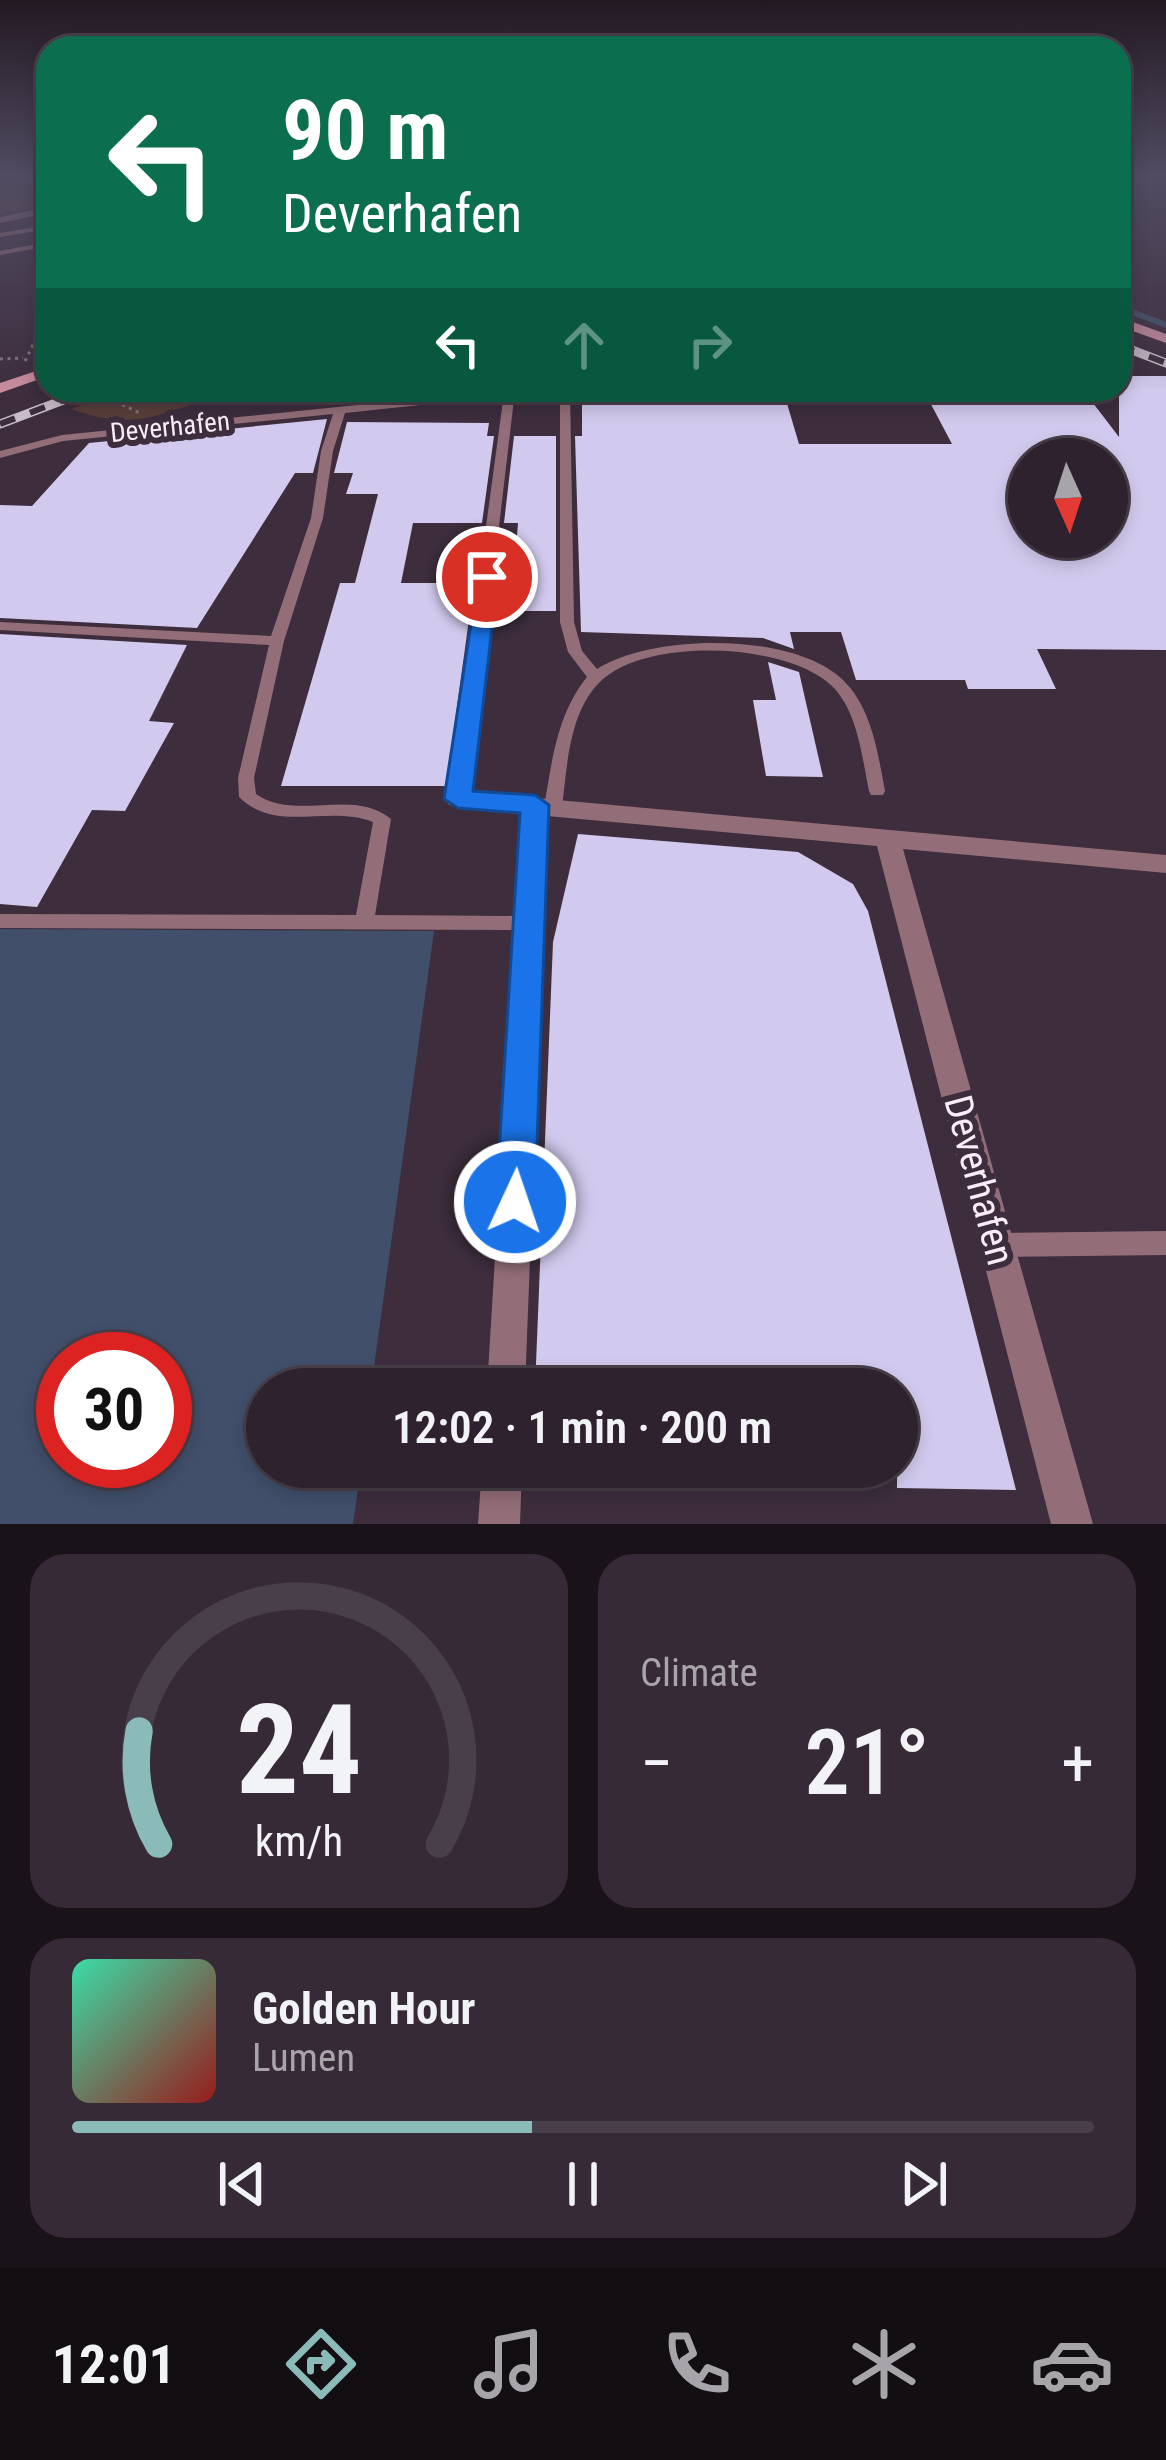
<!DOCTYPE html>
<html lang="en">
<head>
<meta charset="utf-8">
<style>
	body { margin:0; font-family:"Roboto Condensed",sans-serif; background:#362a36; color:#f1f3f6; height:100vh; display:flex; flex-direction:column; font-size:45px; white-space:nowrap }
	* { box-sizing:border-box; margin:0 }
	p { font-size:39px; color:#a7a4aa }
	.icon { flex:none; width:66px; height:66px; fill:none; stroke:currentColor; stroke-width:2; stroke-linecap:round; stroke-linejoin:round }
	.map { position:relative; height:1524px; overflow:hidden }
	.details { display:flex; flex-direction:column; gap:30px; padding:30px; background:#191319; flex:1 }
	.details>* { flex:none }
	.top-card { position:absolute; left:36px; top:36px; width:1095px; height:366px; border-radius:36px; box-shadow:0 6px 18px #0003,0 0 0 3px #493f4a; background:#0b6e4f; color:#fff; overflow:hidden }
	.needle { width:78px; rotate:177deg }
	.controls { position:absolute; left:1008px; top:438px; display:grid; gap:24px }
	.controls a { display:grid; place-items:center; width:120px; height:120px; border-radius:50%; background:#2e222e; box-shadow:0 6px 18px #0003,0 0 0 3px #493f4a; font-size:60px }
	.speed { position:absolute; left:36px; top:1332px; display:flex; gap:24px; font-size:60px; font-weight:700; text-align:center }
	.speed>* { display:grid; place-content:center; width:156px; height:156px; border-radius:50%; background:#2e222e; box-shadow:0 6px 18px #0003,0 0 0 3px #493f4a; line-height:1 }
	.speed .limit { border:18px solid #d22; background:#fff; color:#111 }
	.pin { position:absolute; display:grid; place-items:center; width:102px; height:102px; color:#fff; margin:-51px; border:6px solid #fff; border-radius:50%; box-shadow:0 3px 12px #0007 }
	.me { position:absolute; width:132px; margin:-66px; rotate:3deg; stroke-linejoin:round; filter:drop-shadow(0 0 9px #0008) }
	.turn { display:flex; align-items:center; gap:42px; height:252px; padding:0 48px; font-size:54px }
	.turn .icon { width:156px; height:156px; stroke-width:2.5 }
	.turn b { display:block; font-size:84px; line-height:102px }
	.lanes { display:flex; align-items:center; height:114px; padding:0 48px; background:#0003; justify-content:center; gap:60px; direction:ltr }
	.lanes .off { opacity:.35 }
	.big { font-size:90px; font-weight:600; line-height:1.1 }
	.details .card { flex:1; display:flex; flex-direction:column; justify-content:center; gap:18px; min-width:0; padding:0 42px; border-radius:36px; background:#362a36 }
	.details .dial { align-items:center; gap:0 }
	.dial svg { height:312px; overflow:visible; fill:none; stroke:#493f4a; stroke-width:7; stroke-linecap:round; text-anchor:middle }
	.dial text { fill:#f1f3f6; stroke:none }
	.song { display:flex; align-items:center; gap:36px }
	.cover { width:144px; height:144px; border-radius:18px; background:linear-gradient(135deg,hsl(160 70% 55%),hsl(0 70% 35%)) }
	.played { height:12px; border-radius:6px; background:linear-gradient(90deg,#8bbbb9 45%,#493f4a 45%) }
	.keys { display:flex; justify-content:space-around; direction:ltr }
	.heat { display:flex; justify-content:space-between; align-items:center; font-size:66px; direction:ltr }
	.details .tiles { flex:1; display:grid; gap:30px; grid-template-columns:1fr 1fr }
	.card:last-child { grid-column:span 2 }
	.trip { position:absolute; left:246px; top:1368px; width:672px; height:120px; border-radius:60px; background:#2e222e; box-shadow:0 6px 18px #0003,0 0 0 3px #493f4a; font-weight:600; line-height:120px; text-align:center }
	.menu { display:flex; height:192px; justify-content:space-around; align-items:center; background:#120e12; color:#a7a4aa }
	.menu .icon { width:84px; height:84px }
	.menu .active { color:#8bbbb9 }
	.menu b { font-size:54px; color:#f1f3f6 }
	.map>svg:first-child { display:block }
	.green { fill:#593f3a }
	.water { fill:#414f6b; fill-rule:evenodd }
	.lines { fill:none; stroke-linecap:round; stroke-linejoin:round }
	.stream { stroke:#414f6b; stroke-width:6 }
	.building { fill:#d2caee; fill-rule:evenodd }
	.path { stroke:#837582; stroke-width:3; stroke-dasharray:3 4.5; stroke-linecap:butt }
	.lane { fill:#936e78; fill-rule:evenodd }
	.street { fill:#936e78; fill-rule:evenodd }
	.secondary { fill:#c88d9f; fill-rule:evenodd }
	.rail-casing { stroke:#c8bcc8; stroke-width:9 }
	.rail { stroke:#3d2d3d; stroke-width:6; stroke-dasharray:16; stroke-linecap:butt }
	.route { fill:#1a73e8; stroke:#114b97; stroke-width:3 }
	.labels { text-anchor:middle; stroke-width:12; stroke-linejoin:round; paint-order:stroke }
	.far-street-label { font-size:27px; fill:#f9eef8; stroke:#3d2d3d }
	.near-street-label { font-size:39px; fill:#f9eef8; stroke:#3d2d3d }
</style>
</head>
<body>
<div class="map">
<svg width="1166" height="1524" viewBox="0 0 1166 1524">
	<rect width="100%" height="100%" fill="#3d2d3d"/>
	<g class="green">
		<polygon points="0,178 48,178 48,204 0,214"/>
		<path d="M121,390H293C271,392 248,392 227,396C161,408 145,435 71,409Z"/>
	</g>
	<path class="water" d="M0,929L434,931L371,1389H267V1467H361L353,1524H0ZM63,1359H165V1461H63Z"/>
	<g class="lines">
		<g class="stream">
			<polyline points="1119,307 1166,325"/>
			<polyline points="122,397 138,390"/>
		</g>
	</g>
	<g class="building">
		<path d="M1119,376H1166V650L1037,649L1056,689H968L965,680H856L841,632H790L794,649L763,638L581,632L575,436H582V390L668,397L667,390H783L799,444H952L925,393L1083,390L1119,437ZM1029,459H1107V537H1029Z"/>
		<polygon points="327,419 313,473 295,473 197,628 0,618 0,505 32,506 89,443"/>
		<polygon points="347,422 489,423 487,436 494,436 482,523 413,523 401,583 474,583 446,786 281,786 340,583 355,583 378,494 346,494 353,473 334,473"/>
		<polygon points="514,436 556,436 556,611 494,611 497,583 513,583 518,523 504,523"/>
		<polygon points="0,634 187,645 149,721 174,723 125,811 92,810 37,907 0,904"/>
		<polygon points="768,662 799,672 823,777 766,776 753,700 776,700"/>
		<polygon points="578,834 798,852 853,884 868,911 1016,1490 897,1488 897,1389 535,1389 553,942"/>
	</g>
	<g class="lines">
		<g class="path">
			<polyline points="0,359 23,358"/>
			<polyline points="25,361 35,341 48,334"/>
			<polyline points="95,392 140,413"/>
		</g>
		<g class="lane">
			<polygon points="48,225 48,229 0,237 0,233"/>
			<polygon points="48,242 48,246 0,255 0,251"/>
			<path d="M560,390H570L574,622L582,651L597,669C652,633 794,632 843,680C872,708 878,754 885,791L883,795H871L869,791C862,757 858,713 833,687C788,642 642,636 598,684C569,714 567,768 562,807L559,811H547L544,807C552,761 557,714 587,677L568,652L560,622Z"/>
			<path d="M486,392L514,399L467,799L458,805L449,799L503,401L486,398L345,413L333,451L323,518L284,641L254,778L256,794C296,822 353,787 391,819L375,915L529,916L536,918L539,923L536,928L529,930L0,928V914L356,915L373,822C329,804 276,834 239,797L238,778L269,645L0,630V622L271,636L311,518L321,451L333,414L63,441L0,458V451L62,435Z"/>
			<polygon points="1166,1231 1166,1255 997,1257 988,1253 985,1245 988,1237 997,1233"/>
		</g>
		<g class="street">
			<polygon points="48,207 48,213 0,223 0,217"/>
			<polygon points="458,791 1166,855 1166,873 903,849 1093,1524 1051,1524 877,846 547,816 525,1389 487,1389 522,813 449,805 446,799 449,793"/>
			<polygon points="482,1467 522,1467 520,1524 478,1524"/>
		</g>
		<g class="secondary">
			<polygon points="1119,317 1166,334 1166,343 1119,326"/>
			<polygon points="48,367 48,376 0,393 0,383"/>
		</g>
		<defs>
			<g id="rail">
				<polyline points="1119,345 1166,363"/>
				<polyline points="0,424 90,390"/>
			</g>
		</defs>
		<use href="#rail" class="rail-casing"/>
		<use href="#rail" class="rail"/>
	</g>
	<linearGradient id="sky" x2="0" y2="1"><stop stop-color="#221922"/><stop offset="0.45" stop-color="#514c62"/><stop offset="1" stop-color="#514c62" stop-opacity="0"/></linearGradient>
	<rect width="1166" height="392" fill="url(#sky)"/>
	<polygon class="route" points="479,572 498,577 473,791 535,795 549,805 535,1202 529,1215 515,1220 502,1215 496,1202 520,813 458,808 444,799"/>
	<g class="labels">
		<g class="far-street-label">
			<text transform="translate(170 427) rotate(-6)" y="9">Deverhafen</text>
		</g>
		<g class="near-street-label">
			<text transform="translate(980 1180) rotate(75)" y="14">Deverhafen</text>
		</g>
	</g>
</svg>
<div class="controls">
<a><svg class="needle" viewBox="-14 -14 28 28"><path d="M0-13l5 13h-10z" fill="#e53935"/><path d="M0 13l5-13h-10z" fill="#a7a4aa"/></svg></a>
</div>
<div class="speed"><div class="limit">30</div></div>
<div class="pin" style="left:487px;top:577px;background:#d93025"><svg class="icon" aria-label="arrive" viewBox="0 0 24 24"><path d="M6 21V4h12l-3 4 3 4H6"/></svg></div>
<svg class="me" style="left:515px;top:1202px" viewBox="-20 -20 40 40"><circle r="17" fill="#1a73e8" stroke="#fff" stroke-width="3"/><path d="M0-11L8 9 0 5-8 9z" fill="#fff"/></svg>
<div class="trip">12:02 · 1 min · 200 m</div>
<div class="top-card">
<div class="turn"><svg class="icon" aria-label="left" viewBox="0 0 24 24"><path d="M17 20v-9H6M10 6l-5 5 5 5"/></svg><div><b>90 m</b>Deverhafen</div></div>
<div class="lanes"><svg class="icon" aria-label="left" viewBox="0 0 24 24"><path d="M17 20v-9H6M10 6l-5 5 5 5"/></svg><svg class="icon off" aria-label="ahead" viewBox="0 0 24 24"><path d="M12 20V5M6 11l6-6 6 6"/></svg><svg class="icon off" aria-label="right" viewBox="0 0 24 24"><path d="M7 20v-9h11M14 6l5 5-5 5"/></svg></div>
</div>
</div>
<section class="details">
<div class="tiles">
<div class="card dial"><svg viewBox="0 0 100 80">
<path d="M14 69A42 42 0 1 1 86 69"/>
<path d="M14 69A42 42 0 0 1 9 40" stroke="#8bbbb9"/>
<text x="50" y="56" font-size="32" font-weight="700">24</text>
<text x="50" y="72" font-size="11">km/h</text>
</svg></div>
<div class="card"><p>Climate</p>
<div class="heat"><a>−</a><b class="big">21°</b><a>+</a></div>
</div>
<div class="card">
<div class="song"><i class="cover"></i><div><b>Golden Hour</b><p>Lumen</p></div></div>
<div class="played"></div>
<div class="keys"><svg class="icon" aria-label="previous" viewBox="0 0 24 24"><path d="M18 5L8 12l10 7zM5 5v14"/></svg><svg class="icon" aria-label="pause" viewBox="0 0 24 24"><path d="M8 5v14M16 5v14"/></svg><svg class="icon" aria-label="next" viewBox="0 0 24 24"><path d="M6 5l10 7-10 7zM19 5v14"/></svg></div>
</div>
</div>
</section>
<nav class="menu">
<b>12:01</b>
<svg class="icon active" aria-label="directions" viewBox="0 0 24 24"><path d="M12 3l9 9-9 9-9-9zM9 14v-3h6M13 9l2 2-2 2"/></svg>
<svg class="icon" aria-label="music" viewBox="0 0 24 24"><path d="M9 18V5l10-2v13"/><circle cx="6" cy="18" r="3"/><circle cx="16" cy="16" r="3"/></svg>
<svg class="icon" aria-label="phone" viewBox="0 0 24 24"><path d="M5 4h4l2 5-3 2q2 4 5 5l2-3 5 2v4C11 20 4 13 5 4z"/></svg>
<svg class="icon" aria-label="climate" viewBox="0 0 24 24"><path d="M12 3v18M4 7l16 10M4 17L20 7"/></svg>
<svg class="icon" aria-label="car" viewBox="0 0 24 24"><path d="M5 17H2v-5l4-1 3-4h7l3 4 3 1v5h-3M9 17h6M6 11h13"/><circle cx="7" cy="17" r="2"/><circle cx="17" cy="17" r="2"/></svg>
</nav>
</body>
</html>
